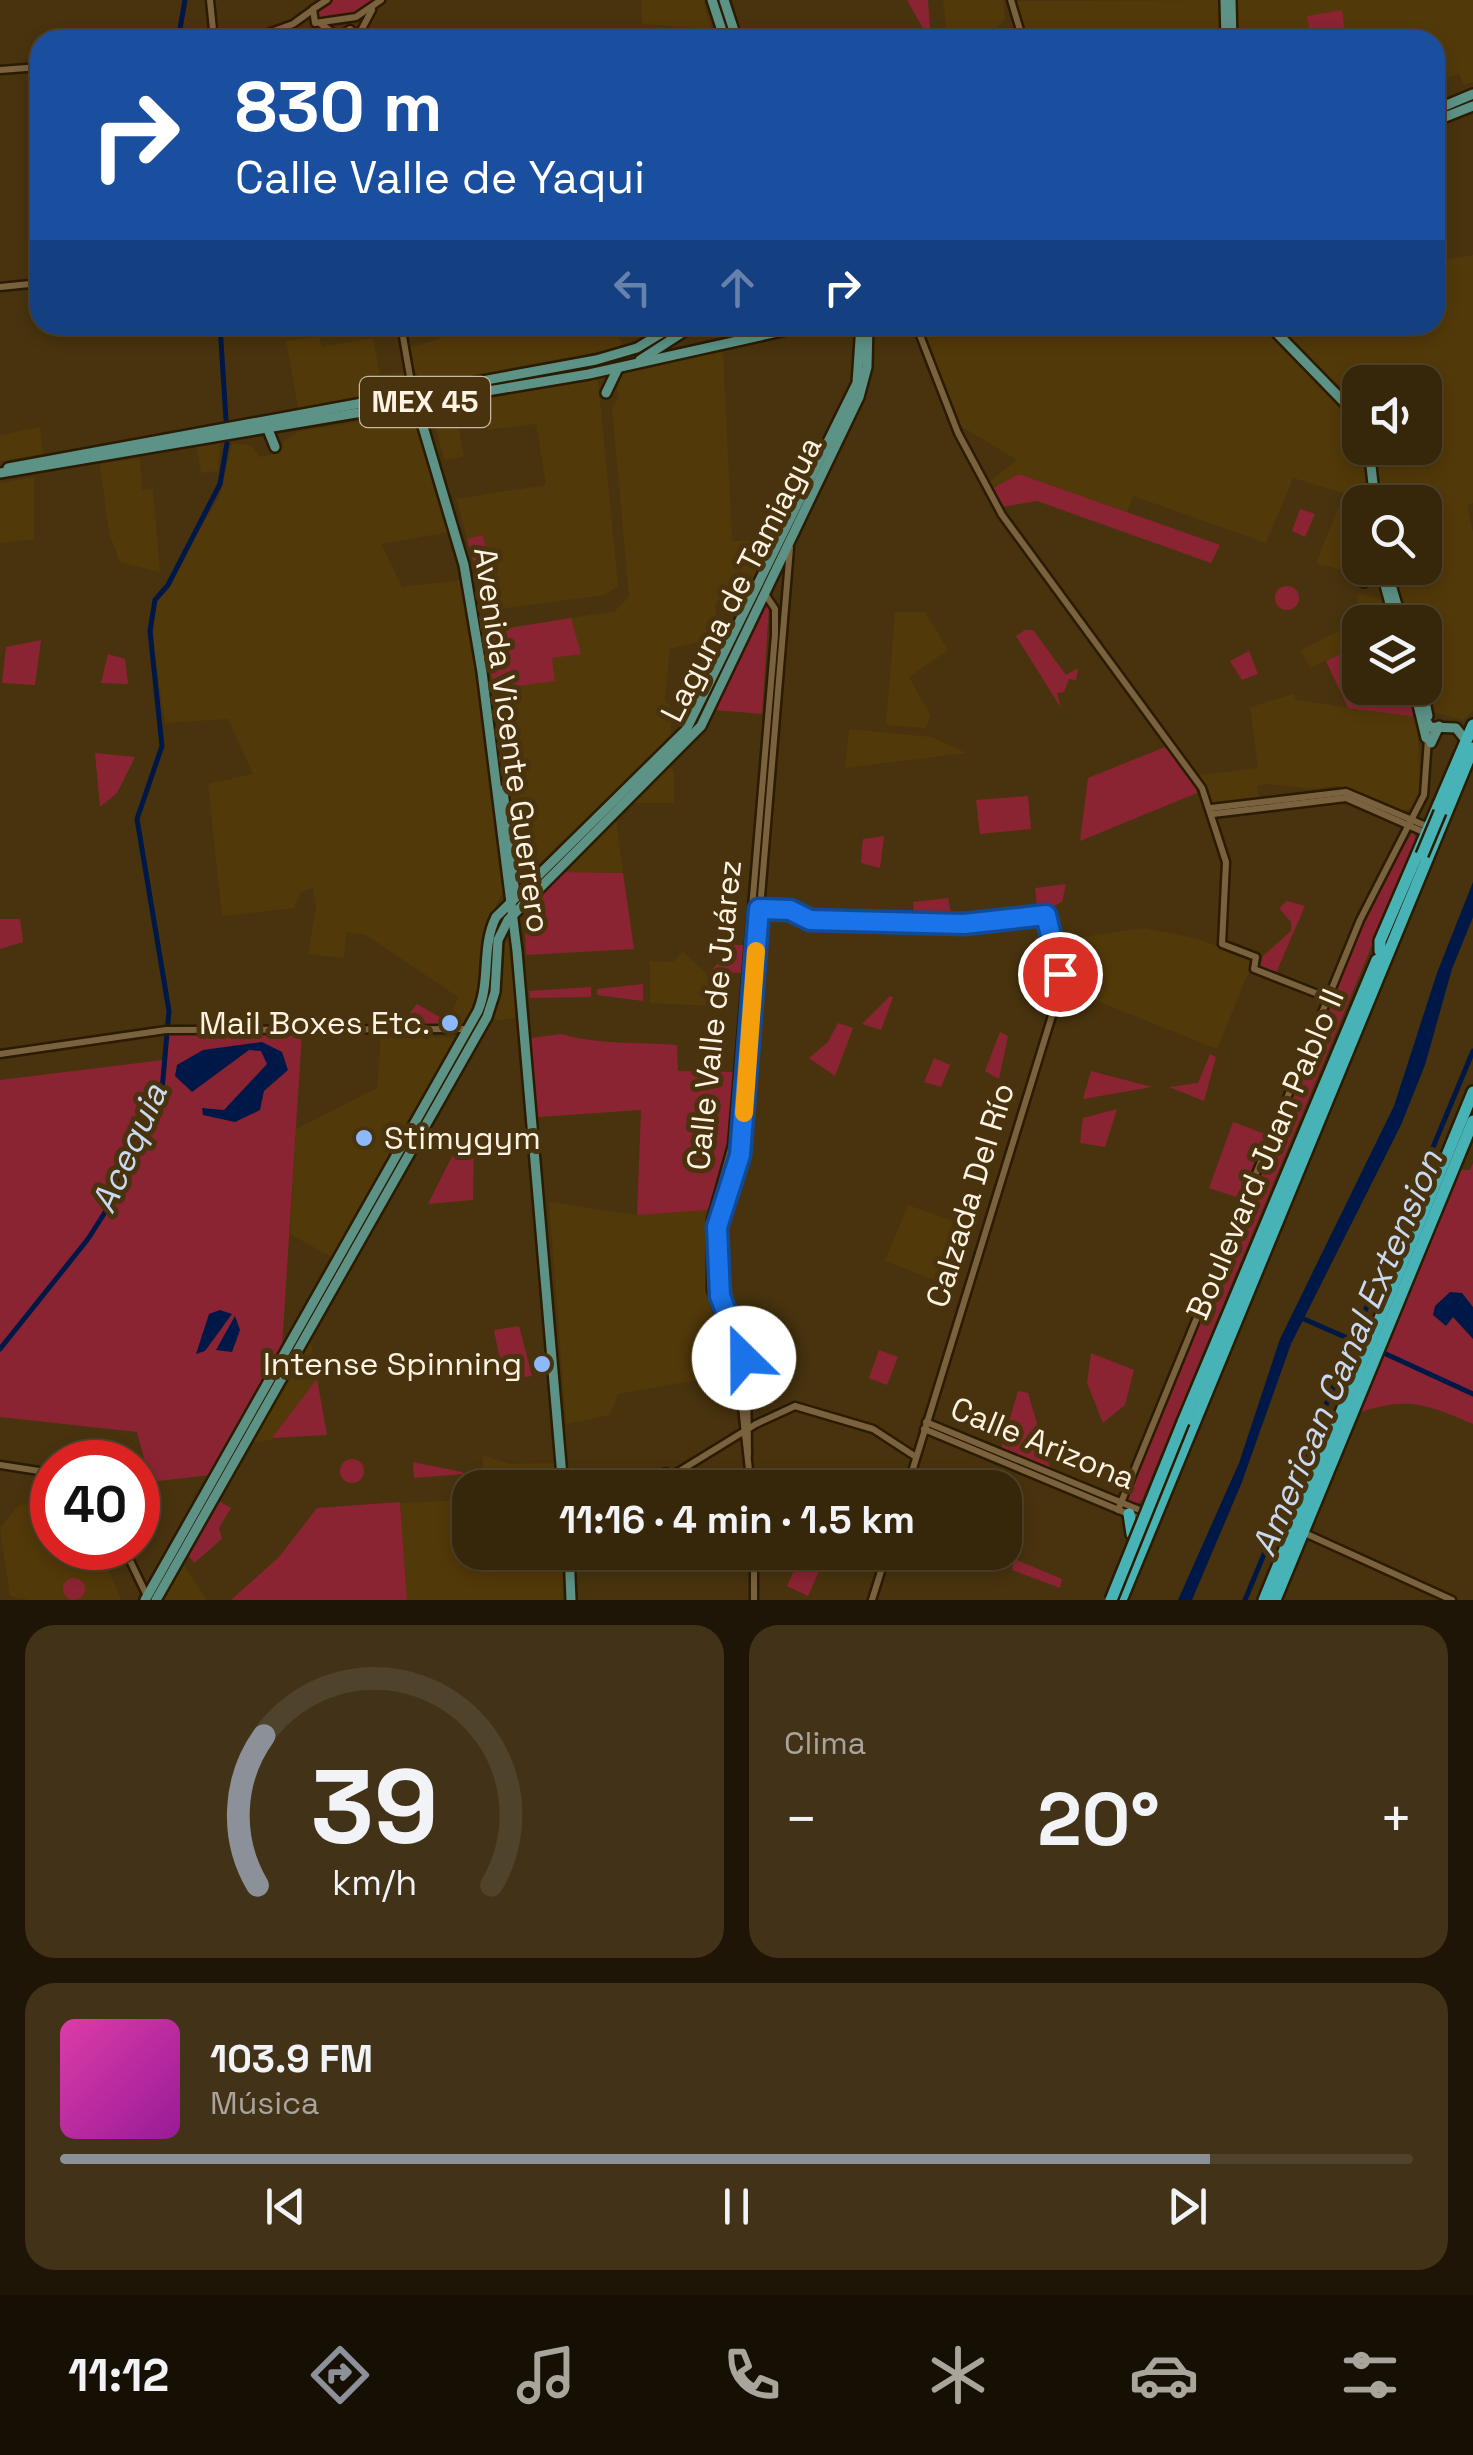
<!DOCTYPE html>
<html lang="es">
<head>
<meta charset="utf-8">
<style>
	body { margin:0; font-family:"Space Grotesk",sans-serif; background:#413218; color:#f1f3f6; height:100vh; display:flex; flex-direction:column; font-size:38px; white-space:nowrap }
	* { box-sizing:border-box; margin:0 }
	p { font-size:32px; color:#aaa59c }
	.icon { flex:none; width:55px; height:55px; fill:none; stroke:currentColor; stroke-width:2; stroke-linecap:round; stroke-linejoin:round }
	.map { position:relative; height:1600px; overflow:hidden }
	.details { display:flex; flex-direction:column; gap:25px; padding:25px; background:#1e1506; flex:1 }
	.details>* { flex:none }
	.top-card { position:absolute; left:30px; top:30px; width:1415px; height:305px; border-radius:30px; box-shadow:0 5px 15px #0003,0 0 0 2px #50432b; background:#1a4fa0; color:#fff; overflow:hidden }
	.controls { position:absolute; left:1342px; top:365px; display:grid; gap:20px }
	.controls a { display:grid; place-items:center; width:100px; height:100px; border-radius:20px; background:#36260a; box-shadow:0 5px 15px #0003,0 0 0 2px #50432b; font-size:50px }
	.speed { position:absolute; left:30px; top:1440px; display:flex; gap:20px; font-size:50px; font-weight:700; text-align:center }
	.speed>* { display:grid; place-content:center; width:130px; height:130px; border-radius:50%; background:#36260a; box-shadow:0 5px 15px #0003,0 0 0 2px #50432b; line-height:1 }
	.speed .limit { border:15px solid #d22; background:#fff; color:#111 }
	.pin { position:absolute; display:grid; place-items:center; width:85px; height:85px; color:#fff; margin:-42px; border:5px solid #fff; border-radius:50%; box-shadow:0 2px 10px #0007 }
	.me { position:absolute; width:110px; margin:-55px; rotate:337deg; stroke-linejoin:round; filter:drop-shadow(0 0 8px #0008) }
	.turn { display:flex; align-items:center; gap:35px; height:210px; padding:0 40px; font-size:45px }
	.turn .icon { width:130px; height:130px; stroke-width:2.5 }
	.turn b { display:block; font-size:70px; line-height:85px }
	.lanes { display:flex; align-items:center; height:95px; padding:0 40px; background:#0003; justify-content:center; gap:50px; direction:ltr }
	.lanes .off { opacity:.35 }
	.big { font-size:75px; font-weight:800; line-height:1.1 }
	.details .card { flex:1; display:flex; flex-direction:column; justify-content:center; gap:15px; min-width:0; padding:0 35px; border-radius:30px; background:#413218 }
	.details .dial { align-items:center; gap:0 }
	.dial svg { height:260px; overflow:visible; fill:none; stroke:#50432b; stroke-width:7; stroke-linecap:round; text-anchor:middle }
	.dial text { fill:#f1f3f6; stroke:none }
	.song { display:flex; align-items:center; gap:30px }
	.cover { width:120px; height:120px; border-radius:15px; background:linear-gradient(135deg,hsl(320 70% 55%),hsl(300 70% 35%)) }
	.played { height:10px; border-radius:5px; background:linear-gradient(90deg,#8c9099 85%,#50432b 85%) }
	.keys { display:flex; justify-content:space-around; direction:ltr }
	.heat { display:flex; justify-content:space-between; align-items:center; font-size:55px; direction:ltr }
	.details .tiles { flex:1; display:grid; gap:25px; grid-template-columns:1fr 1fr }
	.card:last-child { grid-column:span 2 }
	.trip { position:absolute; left:452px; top:1470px; width:570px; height:100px; border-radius:30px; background:#36260a; box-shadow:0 5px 15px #0003,0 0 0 2px #50432b; font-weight:800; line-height:100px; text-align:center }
	.tabs { display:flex; height:160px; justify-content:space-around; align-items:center; background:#160f04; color:#aaa59c }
	.tabs .icon { width:70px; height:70px }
	.tabs .selected { color:#8c9099 }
	.tabs b { font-size:45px; color:#f1f3f6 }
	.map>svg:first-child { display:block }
	.built { fill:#523909 }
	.green { fill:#8b2432 }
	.water { fill:#001847 }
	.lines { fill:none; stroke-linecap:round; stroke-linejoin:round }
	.canal { stroke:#001847; stroke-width:5 }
	.minor-casing { stroke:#2b1b01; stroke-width:11 }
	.major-casing { stroke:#2b1b01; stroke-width:14 }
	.highway-casing { stroke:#2b1b01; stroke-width:16 }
	.minor { stroke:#7a623e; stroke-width:6 }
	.major { stroke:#5c9386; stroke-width:9 }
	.highway { stroke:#48b3b6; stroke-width:11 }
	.highway-bridge-casing { stroke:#2b1b01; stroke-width:16; stroke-linecap:butt }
	.highway-bridge { stroke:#48b3b6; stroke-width:11 }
	.route-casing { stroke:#114b97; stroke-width:25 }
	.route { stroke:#1a73e8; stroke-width:18 }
	.slow { stroke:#f59e0b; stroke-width:18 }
	.poi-dot { fill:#8cb9fc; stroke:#48330e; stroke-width:4 }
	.labels { text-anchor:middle; stroke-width:10; stroke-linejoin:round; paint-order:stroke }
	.shield { fill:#48330e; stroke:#c7b9a3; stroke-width:2.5 }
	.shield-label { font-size:30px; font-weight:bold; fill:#fef3e3 }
	.street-label { font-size:32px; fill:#fef3e3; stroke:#48330e }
	.poi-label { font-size:32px; fill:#fef3e3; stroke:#48330e; text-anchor:end }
	.water-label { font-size:35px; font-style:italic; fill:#c9d9f1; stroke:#48330e }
</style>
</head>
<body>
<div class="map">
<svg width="1473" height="1600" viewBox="0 0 1473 1600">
	<rect width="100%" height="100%" fill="#48330e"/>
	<g class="built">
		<polygon points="641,0 703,0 711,29 642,24"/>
		<polygon points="943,0 1004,0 1005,19 985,40 948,40"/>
		<polygon points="1222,0 1224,40 1029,40 1016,1"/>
		<polygon points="1235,0 1473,0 1473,82 1464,85 1459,74 1435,82 1435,40 1236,40"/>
		<polygon points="1473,255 1473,503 1467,505 1473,532 1473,711 1463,720 1433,712 1432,677 1425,666 1425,622 1408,622 1395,583 1394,568 1425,568 1425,502 1383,502 1375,448 1425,448 1425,382 1360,382 1360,406 1275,325 1435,325 1435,261"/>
		<polygon points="437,325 615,325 623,347 428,384 416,375 410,347 439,339"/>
		<polygon points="920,325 1264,325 1352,421 1367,455 1370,501 1293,478 1266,543 1133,496 1127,512 1019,474 993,488 989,482 1017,460 959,425"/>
		<polygon points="319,336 322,347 373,338 380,375 404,372 405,383 399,389 298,408 286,341"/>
		<polygon points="723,351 732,541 775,540 747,592 722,593 715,605 718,637 670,649 665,699 670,707 671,739 529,874 502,874 503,892 485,927 479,989 465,1026 448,1025 458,997 366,935 347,932 344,958 308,954 316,906 313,888 301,892 294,908 222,916 208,784 253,774 228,719 165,723 153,644 155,605 220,495 232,443 250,445 260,457 279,453 284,440 300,431 408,414 415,421 449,532 381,544 402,587 461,580 469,634 615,611 629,597 612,407 619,396 616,388 623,374"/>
		<polygon points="598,379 618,586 605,595 498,609 483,535 467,539 456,499 546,485 536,424 487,430 484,398"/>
		<polygon points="454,403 464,456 444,460 431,410"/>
		<polygon points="40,427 43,454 0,461 0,435"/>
		<polygon points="220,443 218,471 201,473 197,447"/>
		<polygon points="140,458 142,490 153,489 160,572 120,562 109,533 100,464"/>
		<polygon points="34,477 34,539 0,543 0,483"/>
		<polygon points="1341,501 1360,506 1360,568 1373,568 1364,576 1316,563"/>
		<polygon points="1357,593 1381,599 1388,622 1360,622 1360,644 1310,668 1301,650 1374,613 1374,605 1358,606"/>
		<polygon points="895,612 925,612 948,650 909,677 931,716 925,728 886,725"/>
		<polygon points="1294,694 1296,700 1417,717 1420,792 1412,808 1402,810 1339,786 1311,789 1267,784 1257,786 1259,798 1212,803 1199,775 1258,768 1250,707"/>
		<polygon points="849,729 932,737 966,753 845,768"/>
		<polygon points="669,767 674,770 674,803 633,803"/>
		<polygon points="616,819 623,873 564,872"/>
		<polygon points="1144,928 1198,939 1254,959 1217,1049 1062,987 1067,977 1063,940"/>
		<polygon points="509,940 517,1018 489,1021 502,941"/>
		<polygon points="683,952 706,973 714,1006 650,1003 650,961 673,962"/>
		<polygon points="381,1034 455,1038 333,1258 290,1234 296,1129 377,1088"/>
		<polygon points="549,1202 637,1215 710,1210 706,1288 737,1373 618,1394 610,1415 566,1424"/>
		<polygon points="908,1205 953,1221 935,1280 885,1261"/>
		<polygon points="311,1342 318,1378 271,1440 253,1442"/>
		<polygon points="482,1455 510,1464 556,1463 558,1487 485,1487"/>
		<polygon points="470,1500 470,1552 562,1553 563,1600 407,1600 400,1503"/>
		<polygon points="20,1504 52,1507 52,1548 99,1548 121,1600 29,1600 10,1596 0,1528"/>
		<polygon points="184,1565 203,1594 207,1600 164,1600"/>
	</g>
	<g class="green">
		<polygon points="334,0 379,0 359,13 318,20 316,12"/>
		<polygon points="907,0 928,0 930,30 924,30"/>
		<polygon points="1342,10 1346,40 1311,40 1307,16"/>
		<polygon points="1019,474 1220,545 1211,563 1037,501 1002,507 993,488"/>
		<polygon points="1300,509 1315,514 1305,537 1292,531"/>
		<polygon points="483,535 498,609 487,611 467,539"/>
		<circle cx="1287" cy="598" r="12"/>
		<polygon points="769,606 762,714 715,710 764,607"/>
		<polygon points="571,618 581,654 552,658 555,681 494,689 487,639 492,631"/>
		<polygon points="1025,630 1033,630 1066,675 1078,668 1076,680 1069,679 1064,692 1057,693 1061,708 1016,636"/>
		<polygon points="41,640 35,685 2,683 6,647"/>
		<polygon points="1360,644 1360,688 1409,688 1417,717 1348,708 1326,661"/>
		<polygon points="1249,651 1258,674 1242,680 1230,661"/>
		<polygon points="108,654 125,659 128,684 101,683"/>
		<polygon points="1165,747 1195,784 1197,793 1080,841 1088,778"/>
		<polygon points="95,753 135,757 117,793 100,807"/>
		<polygon points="1028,796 1031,829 980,834 976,800"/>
		<polygon points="1413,831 1416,839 1142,1500 1137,1504 1126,1501 1367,909"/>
		<polygon points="884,836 880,868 861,863 863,839"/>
		<polygon points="561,872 623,873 634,949 526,955 524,908"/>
		<polygon points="1066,884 1062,902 1038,914 1035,888"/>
		<polygon points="948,898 952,919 914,915 913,902"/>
		<polygon points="1287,901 1305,906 1276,973 1260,967 1263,956 1291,931 1291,922 1279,908"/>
		<polygon points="0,919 20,919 23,942 0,949"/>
		<polygon points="734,945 745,945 742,973 710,972"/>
		<polygon points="643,984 643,1001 597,995 597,989"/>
		<polygon points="591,987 591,997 530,998 529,991"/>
		<polygon points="890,996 893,997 881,1030 862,1024"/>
		<polygon points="417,1004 448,1022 448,1025 405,1027 403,1021"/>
		<polygon points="838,1023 853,1028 835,1076 809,1058 828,1042"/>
		<polygon points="166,1032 302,1032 282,1347 210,1475 150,1482 137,1432 0,1417 0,1080 163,1060"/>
		<polygon points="1000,1032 1008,1036 999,1079 985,1071"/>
		<path d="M562,1034C598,1045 639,1042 677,1045L678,1071L734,1072L726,1161L710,1210L637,1215L641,1110L538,1117L530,1038Z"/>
		<polygon points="1210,1054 1216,1057 1204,1101 1169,1087 1198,1083"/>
		<polygon points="934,1058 950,1065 941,1087 924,1082"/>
		<polygon points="1091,1071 1152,1087 1083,1099"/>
		<polygon points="1117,1109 1105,1147 1080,1143 1083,1118"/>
		<polygon points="1233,1122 1268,1135 1242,1199 1209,1188"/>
		<polygon points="463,1135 474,1135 473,1200 428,1204"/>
		<path d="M1473,1163V1424C1426,1404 1408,1396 1358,1413L1460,1170H1470Z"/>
		<polygon points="519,1326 532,1376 504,1380 494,1330"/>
		<polygon points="879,1350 898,1357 887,1385 869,1378"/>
		<polygon points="1091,1353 1134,1370 1125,1405 1103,1423 1087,1383"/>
		<polygon points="317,1379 327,1435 272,1438"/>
		<polygon points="1018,1391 1028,1393 1051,1471 1001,1449"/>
		<circle cx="352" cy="1471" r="12"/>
		<polygon points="413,1462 462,1472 464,1474 414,1478"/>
		<polygon points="219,1501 231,1508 219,1528 222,1539 194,1563 189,1556"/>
		<polygon points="400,1502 407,1600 231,1600 279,1557 317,1508"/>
		<polygon points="802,1553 827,1553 808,1596 787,1586"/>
		<polygon points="1014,1559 1062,1579 1060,1588 1012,1570"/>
		<circle cx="74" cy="1589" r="11"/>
	</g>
	<g class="water">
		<polygon points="1473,882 1473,917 1452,969 1425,1065 1401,1125 1291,1344 1242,1482 1192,1600 1178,1600 1239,1463 1280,1339 1394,1106 1437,973"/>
		<polygon points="262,1042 282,1052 288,1070 264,1091 260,1110 235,1122 203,1115 202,1108 224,1110 267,1064 261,1051 249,1050 192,1092 175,1076 177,1065 203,1050"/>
		<polygon points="1450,1292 1462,1293 1473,1307 1473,1339 1453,1317 1446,1326 1433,1315 1435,1306"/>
		<polygon points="220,1310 232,1314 205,1351 196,1354 209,1314"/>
		<polygon points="235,1316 240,1330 232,1352 216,1350"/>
	</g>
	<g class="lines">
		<g class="canal">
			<polyline points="178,40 185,0"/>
			<polyline points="220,325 226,420"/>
			<polyline points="1297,1316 1345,1337"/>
			<polyline points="0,1349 88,1239 109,1206 128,1149 162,1090 169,1011 137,819 162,746 150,631 155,600 168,585 220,484 227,443"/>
			<polyline points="1386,1354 1473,1394"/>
			<polyline points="1245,1600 1473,1051"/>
		</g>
		<defs>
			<g id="minor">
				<polyline points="210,0 214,40"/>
				<polyline points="327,0 313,9 315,23 356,17 381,0"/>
				<polyline points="1011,0 1023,40"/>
				<polyline points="321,24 343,40"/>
				<polyline points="340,36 350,29 358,35"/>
				<polyline points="249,40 293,24 311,11"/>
				<polyline points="356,40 372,10"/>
				<polyline points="0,70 40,67"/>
				<polyline points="0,287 40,283"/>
				<polyline points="401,325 412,388"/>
				<polyline points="916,325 958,433 1002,515 1202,788 1226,862 1222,944 1256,957 1254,969 1328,998"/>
				<polyline points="1211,808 1346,792 1431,828"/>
				<polyline points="1213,814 1346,798 1428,834"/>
				<polyline points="759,909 790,910 810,920 964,924 1046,915 1058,962 1058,996 907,1488"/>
				<polyline points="0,1054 166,1030 467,1029"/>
				<polyline points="926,1422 1142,1511"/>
				<polyline points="924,1429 1138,1518"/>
				<polyline points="748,1455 747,1373 717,1281 718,1219 740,1149 790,548"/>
				<polyline points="0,1465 52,1473"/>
				<polyline points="630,1483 666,1472"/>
				<polyline points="620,1488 678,1472 756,1424 795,1406 873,1429 916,1457"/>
				<polyline points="751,1488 738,1371 711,1290 711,1219 732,1145 775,635 775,609 765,594"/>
				<polyline points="1118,1510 1360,920 1424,795 1429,725"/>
				<polyline points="1309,1535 1452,1600"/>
				<polyline points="124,1548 147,1596"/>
				<polyline points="754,1600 754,1552"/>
				<polyline points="872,1600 887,1552"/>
			</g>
			<g id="major">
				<polyline points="712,0 725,40"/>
				<polyline points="724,0 737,40"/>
				<polyline points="1225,0 1226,40"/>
				<polyline points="1231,0 1232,40"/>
				<polyline points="1435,110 1473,94"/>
				<polyline points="1435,121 1473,106"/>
				<polyline points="1269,325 1344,402 1360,426"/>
				<polyline points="640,360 694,325"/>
				<polyline points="414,382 430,389"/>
				<polyline points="413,393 464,565 482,672 517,951 563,1488"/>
				<polyline points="606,393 618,368"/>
				<polyline points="267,427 275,447"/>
				<polyline points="1369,448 1375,502"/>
				<polyline points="8,468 596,360 637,348 675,325"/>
				<polyline points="0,473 589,374 809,325"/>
				<polyline points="1386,568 1402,622"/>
				<polyline points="1381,570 1395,622"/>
				<polyline points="1364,582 1379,568"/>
				<polyline points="1414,688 1426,738"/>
				<polyline points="1422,688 1428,716"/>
				<polyline points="1420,712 1430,727 1456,728 1464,738"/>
				<polyline points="1431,743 1439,726"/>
				<polyline points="503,790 515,894"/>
				<polyline points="569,1552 571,1600"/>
				<path d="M145,1600L478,1011C491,980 481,947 496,917L686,730L857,383L861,325"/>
				<polyline points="156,1600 487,1017 495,992 498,940 508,920 701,726 859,397 867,367 868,325"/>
			</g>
			<g id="highway">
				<polyline points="1380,951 1380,941 1473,725"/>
				<polyline points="1183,1422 1377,960"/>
				<polyline points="1129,1514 1132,1534"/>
				<polyline points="1121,1600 1473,748"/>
				<polyline points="1264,1600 1473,1092"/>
				<polyline points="1275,1600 1473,1121"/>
			</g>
		</defs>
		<use href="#minor" class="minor-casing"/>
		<use href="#major" class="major-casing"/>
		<use href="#highway" class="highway-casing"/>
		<use href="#minor" class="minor"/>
		<use href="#major" class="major"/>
		<use href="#highway" class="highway"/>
		<defs>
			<g id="highway-bridge">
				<polyline points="1422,855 1440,812"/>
				<polyline points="1111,1600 1183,1422"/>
			</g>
		</defs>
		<use href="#highway-bridge" class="highway-bridge-casing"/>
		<use href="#highway-bridge" class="highway-bridge"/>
	</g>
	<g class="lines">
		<defs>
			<polyline id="route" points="744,1358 720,1296 717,1227 740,1155 759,909 790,910 810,920 964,924 1046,915 1060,974"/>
		</defs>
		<use href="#route" class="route-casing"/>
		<use href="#route" class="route"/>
		<polyline class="slow" points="744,1113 756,951"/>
	</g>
	<g class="poi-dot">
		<circle cx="450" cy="1023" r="10"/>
		<circle cx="364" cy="1138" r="10"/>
		<circle cx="542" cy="1364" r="10"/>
	</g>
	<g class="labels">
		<rect class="shield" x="360" y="377" width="130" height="50" rx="8"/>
		<g class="shield-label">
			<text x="425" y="412">MEX 45</text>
		</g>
		<g class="street-label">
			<text transform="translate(741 579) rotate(-63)" y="11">Laguna de Tamiagua</text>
			<text transform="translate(512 740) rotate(82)" y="11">Avenida Vicente Guerrero</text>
			<text transform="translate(714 1015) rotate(-84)" y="11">Calle Valle de Juárez</text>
			<text transform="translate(1265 1154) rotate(-67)" y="11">Boulevard Juan Pablo II</text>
			<text transform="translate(970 1195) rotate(-73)" y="11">Calzada Del Río</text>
			<text transform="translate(1043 1443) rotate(22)" y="11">Calle Arizona</text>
		</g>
		<g class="poi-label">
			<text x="430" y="1034">Mail Boxes Etc.</text>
			<text x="384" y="1149" text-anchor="start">Stimygym</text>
			<text x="522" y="1375">Intense Spinning</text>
		</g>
		<g class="water-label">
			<text transform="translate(129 1148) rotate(-66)" y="12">Acequia</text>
			<text transform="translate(1347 1353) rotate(-67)" y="12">American Canal Extension</text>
		</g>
	</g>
</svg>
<div class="controls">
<a><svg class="icon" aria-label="sound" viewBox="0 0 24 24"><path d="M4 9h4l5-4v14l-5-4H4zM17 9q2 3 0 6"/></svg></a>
<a><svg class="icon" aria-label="search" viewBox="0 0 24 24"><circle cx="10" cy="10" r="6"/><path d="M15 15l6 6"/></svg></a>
<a><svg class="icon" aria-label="layers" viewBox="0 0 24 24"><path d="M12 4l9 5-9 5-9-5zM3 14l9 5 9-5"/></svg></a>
</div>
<div class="speed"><div class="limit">40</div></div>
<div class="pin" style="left:1060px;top:974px;background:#d93025"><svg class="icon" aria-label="arrive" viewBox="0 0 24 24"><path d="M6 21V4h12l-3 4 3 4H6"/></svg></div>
<svg class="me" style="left:744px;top:1358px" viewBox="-20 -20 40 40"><circle r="19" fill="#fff"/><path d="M0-13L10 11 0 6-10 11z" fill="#1a73e8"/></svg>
<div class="trip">11:16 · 4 min · 1.5 km</div>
<div class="top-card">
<div class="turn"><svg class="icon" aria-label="right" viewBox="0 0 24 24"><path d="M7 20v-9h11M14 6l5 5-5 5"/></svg><div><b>830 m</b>Calle Valle de Yaqui</div></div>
<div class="lanes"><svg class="icon off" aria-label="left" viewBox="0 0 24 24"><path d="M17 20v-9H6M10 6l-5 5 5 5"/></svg><svg class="icon off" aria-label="ahead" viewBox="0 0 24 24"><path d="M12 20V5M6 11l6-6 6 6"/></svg><svg class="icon" aria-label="right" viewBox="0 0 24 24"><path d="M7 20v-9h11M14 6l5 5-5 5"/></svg></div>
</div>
</div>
<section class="details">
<div class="tiles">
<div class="card dial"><svg viewBox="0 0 100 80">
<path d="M14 69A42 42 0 1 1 86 69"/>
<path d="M14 69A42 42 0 0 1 16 23" stroke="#8c9099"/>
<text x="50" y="56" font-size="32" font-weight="700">39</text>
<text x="50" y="72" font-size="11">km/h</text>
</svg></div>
<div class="card"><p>Clima</p>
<div class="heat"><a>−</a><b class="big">20°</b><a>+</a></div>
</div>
<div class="card">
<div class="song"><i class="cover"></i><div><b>103.9 FM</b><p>Música</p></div></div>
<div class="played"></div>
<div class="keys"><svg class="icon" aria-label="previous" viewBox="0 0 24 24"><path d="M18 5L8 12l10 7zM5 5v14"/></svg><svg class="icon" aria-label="pause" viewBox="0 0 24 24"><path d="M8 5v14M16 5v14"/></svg><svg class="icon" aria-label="next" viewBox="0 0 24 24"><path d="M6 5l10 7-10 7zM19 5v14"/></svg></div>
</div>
</div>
</section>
<nav class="tabs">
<b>11:12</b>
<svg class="icon selected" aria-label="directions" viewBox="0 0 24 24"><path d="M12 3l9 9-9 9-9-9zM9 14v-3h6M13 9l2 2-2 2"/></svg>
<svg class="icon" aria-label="music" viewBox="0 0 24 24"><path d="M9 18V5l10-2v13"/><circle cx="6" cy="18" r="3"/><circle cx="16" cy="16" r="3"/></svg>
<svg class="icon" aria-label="phone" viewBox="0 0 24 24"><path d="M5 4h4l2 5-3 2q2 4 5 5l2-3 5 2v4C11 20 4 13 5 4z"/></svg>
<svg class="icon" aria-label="climate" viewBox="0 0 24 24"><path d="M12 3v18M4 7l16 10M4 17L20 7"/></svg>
<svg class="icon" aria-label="car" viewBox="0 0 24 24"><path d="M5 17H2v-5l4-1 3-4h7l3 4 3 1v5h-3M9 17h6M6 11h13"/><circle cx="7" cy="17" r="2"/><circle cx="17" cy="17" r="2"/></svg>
<svg class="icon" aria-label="filters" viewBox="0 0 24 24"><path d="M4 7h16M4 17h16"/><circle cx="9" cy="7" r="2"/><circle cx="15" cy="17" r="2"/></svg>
</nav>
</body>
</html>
